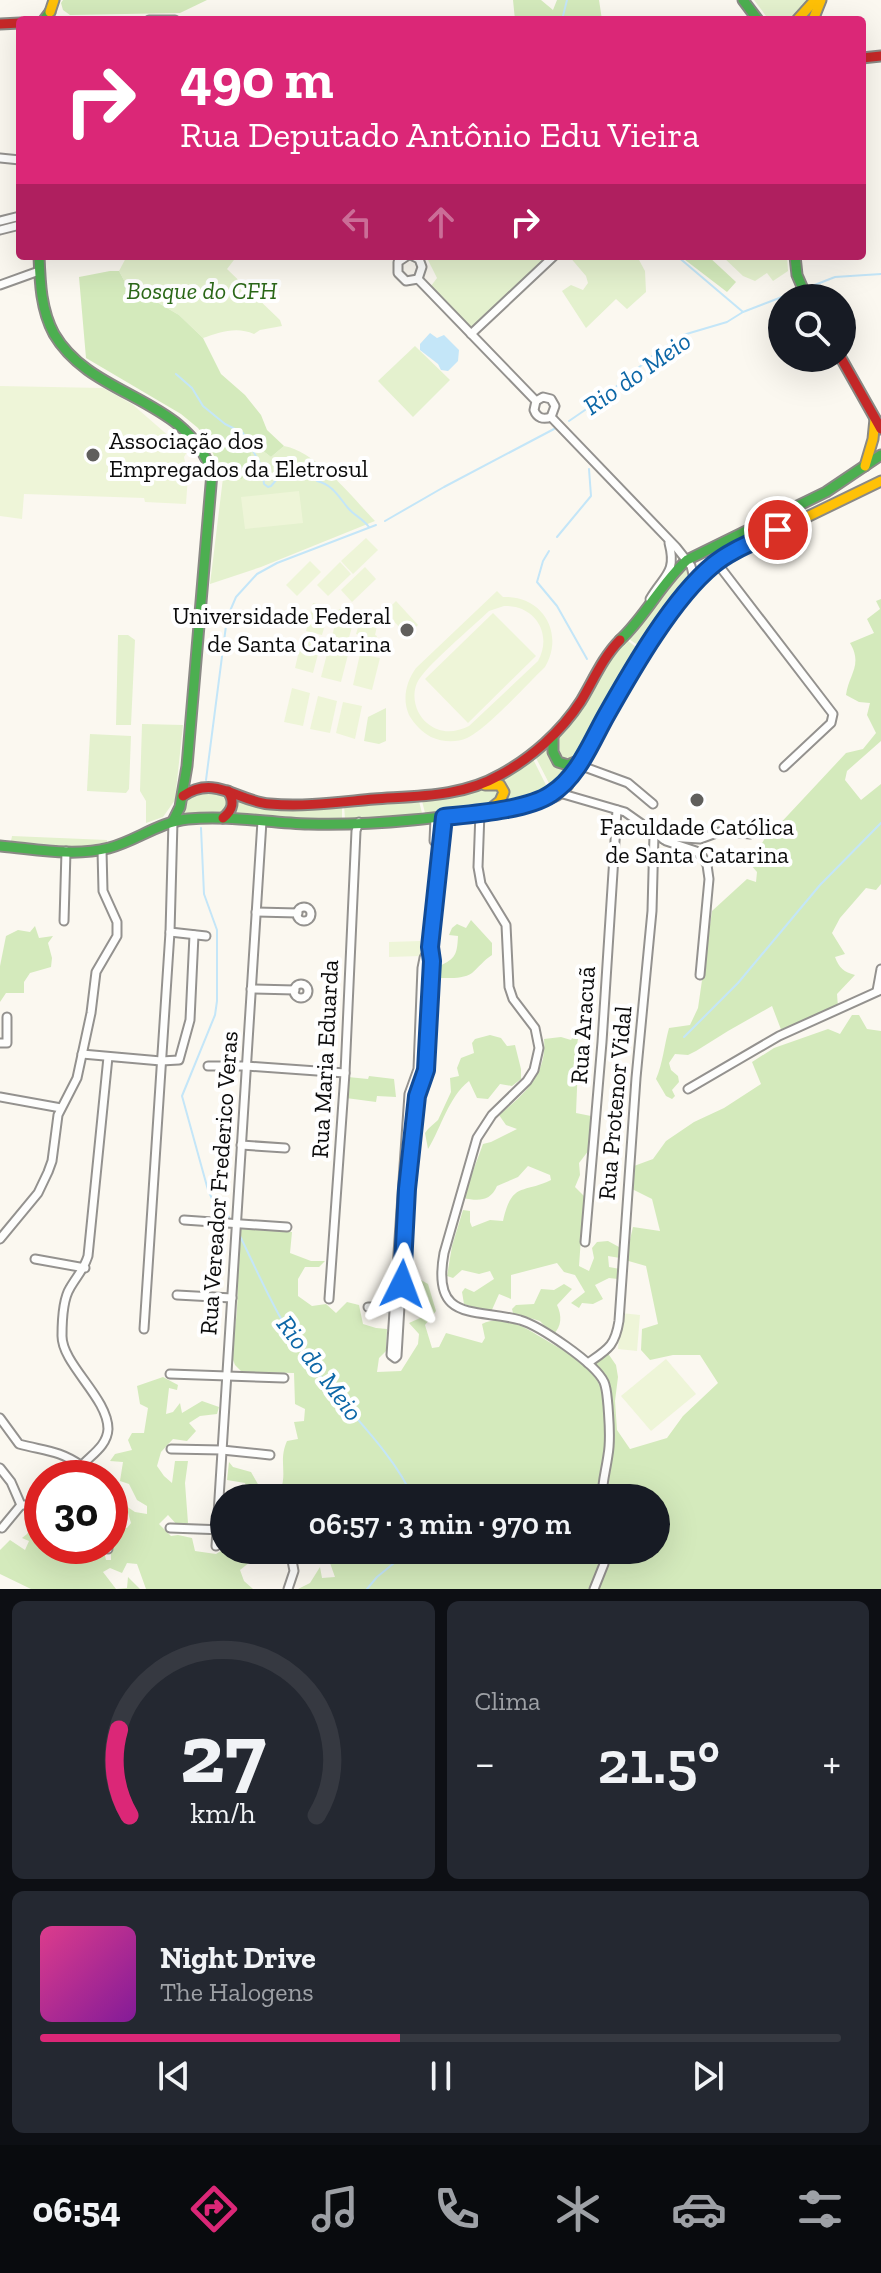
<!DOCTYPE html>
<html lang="pt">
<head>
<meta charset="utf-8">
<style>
	body { margin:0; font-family:"Zilla Slab",serif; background:#242831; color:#f1f3f6; height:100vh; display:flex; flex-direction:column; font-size:30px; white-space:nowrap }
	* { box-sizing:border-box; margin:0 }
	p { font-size:26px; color:#9ea1a6 }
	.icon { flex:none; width:44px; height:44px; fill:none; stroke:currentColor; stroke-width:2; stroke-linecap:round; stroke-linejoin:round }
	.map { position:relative; height:1589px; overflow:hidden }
	.panel { display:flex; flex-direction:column; gap:12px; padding:12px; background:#0d0f14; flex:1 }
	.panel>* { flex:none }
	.banner { position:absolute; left:16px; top:16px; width:850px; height:244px; border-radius:8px; box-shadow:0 8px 32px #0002; background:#db2777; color:#fff; overflow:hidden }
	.fabs { position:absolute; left:768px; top:284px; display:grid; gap:16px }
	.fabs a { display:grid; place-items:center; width:88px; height:88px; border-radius:50%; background:#171b24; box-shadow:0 8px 32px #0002; font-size:40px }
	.speed { position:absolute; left:24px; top:1460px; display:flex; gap:16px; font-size:40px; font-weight:700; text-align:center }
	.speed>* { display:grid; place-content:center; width:104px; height:104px; border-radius:50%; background:#171b24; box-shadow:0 8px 32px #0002; line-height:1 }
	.speed .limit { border:12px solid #d22; background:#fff; color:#111 }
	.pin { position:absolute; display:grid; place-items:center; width:68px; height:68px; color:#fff; margin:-34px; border:4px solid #fff; border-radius:50%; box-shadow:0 2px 8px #0007 }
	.me { position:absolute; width:88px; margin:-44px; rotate:3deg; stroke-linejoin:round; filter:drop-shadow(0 0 6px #0008) }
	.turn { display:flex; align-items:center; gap:28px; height:168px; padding:0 32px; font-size:36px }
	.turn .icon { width:104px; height:104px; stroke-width:2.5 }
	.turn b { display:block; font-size:56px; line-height:68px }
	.lanes { display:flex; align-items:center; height:76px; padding:0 32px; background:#0003; justify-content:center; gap:40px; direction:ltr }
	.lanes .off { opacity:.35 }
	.big { font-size:60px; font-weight:600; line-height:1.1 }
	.panel .tile { flex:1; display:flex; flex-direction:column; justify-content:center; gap:12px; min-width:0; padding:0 28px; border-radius:12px; background:#242831 }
	.panel .dial { align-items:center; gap:0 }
	.dial svg { height:208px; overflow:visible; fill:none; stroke:#363941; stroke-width:7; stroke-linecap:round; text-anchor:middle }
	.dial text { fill:#f1f3f6; stroke:none }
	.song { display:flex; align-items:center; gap:24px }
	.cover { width:96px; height:96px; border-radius:12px; background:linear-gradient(135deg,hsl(330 70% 55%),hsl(290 70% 35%)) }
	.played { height:8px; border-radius:4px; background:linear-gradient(90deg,#db2777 45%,#363941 45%) }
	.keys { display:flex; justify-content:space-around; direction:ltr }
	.heat { display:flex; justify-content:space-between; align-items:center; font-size:44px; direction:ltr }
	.panel .tiles { flex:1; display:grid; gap:12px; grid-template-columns:1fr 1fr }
	.tile:last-child { grid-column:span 2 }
	.trip { position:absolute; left:210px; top:1484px; width:460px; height:80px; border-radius:40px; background:#171b24; box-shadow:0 8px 32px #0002; font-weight:600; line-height:80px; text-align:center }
	.dock { display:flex; height:128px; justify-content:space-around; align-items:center; background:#090b0e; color:#9ea1a6 }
	.dock .icon { width:56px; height:56px }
	.dock .on { color:#db2777 }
	.dock b { font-size:36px; color:#f1f3f6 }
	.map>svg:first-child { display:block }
	.green { fill:#e4f1ce }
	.forest { fill:#d4eabc }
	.pitch { fill:#eef5d8; fill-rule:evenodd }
	.water { fill:#c4e6f8 }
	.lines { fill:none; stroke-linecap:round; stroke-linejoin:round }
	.stream { stroke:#c4e6f8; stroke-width:2 }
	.street-casing { stroke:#94928f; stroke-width:11 }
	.fast-casing { stroke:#8a8985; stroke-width:13 }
	.slow-casing { stroke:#8a8985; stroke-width:13 }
	.jam-casing { stroke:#8a8985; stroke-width:13 }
	.street { stroke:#fefefd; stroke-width:7 }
	.fast { stroke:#4caf50; stroke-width:9 }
	.slow { stroke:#ffc107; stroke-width:9 }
	.jam { stroke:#c62828; stroke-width:9 }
	.route-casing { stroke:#114b97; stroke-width:20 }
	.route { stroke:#1a73e8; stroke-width:14 }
	.poi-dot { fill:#605f5c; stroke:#fff; stroke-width:3 }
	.labels { text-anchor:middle; stroke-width:8; stroke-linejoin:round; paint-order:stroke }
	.park-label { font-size:24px; font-style:italic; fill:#2b6818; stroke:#fff }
	.poi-label { font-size:24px; fill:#0c0c0c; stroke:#fff; text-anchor:start }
	.street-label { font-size:24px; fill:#0c0c0c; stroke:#fff }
	.water-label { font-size:26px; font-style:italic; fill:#0d67a7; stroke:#fff }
</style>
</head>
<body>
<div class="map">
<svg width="881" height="1589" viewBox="0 0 881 1589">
	<rect width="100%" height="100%" fill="#fbf8f0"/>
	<g class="green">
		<polygon points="754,0 812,0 790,20 769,20"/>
		<path d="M127,256H237L227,269L280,320L282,326L260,330L254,334C237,326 219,332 203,338L179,315L126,284L119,271Z"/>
		<polygon points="432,256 460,256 464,260 468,256 547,256 470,329 431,286 437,278 428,260"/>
		<polygon points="569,256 639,256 639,260 645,271 646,292 627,309 616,299 586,328 562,291 571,285 583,290 588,283 586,276"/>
		<polygon points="722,256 787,256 788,271 773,281 767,273 755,281 743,276"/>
		<polygon points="415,346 450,380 413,417 378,381"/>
		<path d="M284,446C317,452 352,497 375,521L261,567L210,584L223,478L242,479L250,451L258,447L271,457Z"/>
		<polygon points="688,564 693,583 645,650 626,637 677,571"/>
		<polygon points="118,635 128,635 135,640 131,725 116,725"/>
		<polygon points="624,638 644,653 581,758 574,763 558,760 555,739"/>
		<polygon points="386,708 386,741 379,744 364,741 368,717"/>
		<polygon points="142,724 183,725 175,800 163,817 146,823 146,801 140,791"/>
		<polygon points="90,734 131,736 129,789 126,793 87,791"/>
		<polygon points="550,741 551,755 577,766 553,791 534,754"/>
		<polygon points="532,757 550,793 543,797 500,806 504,802 498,783"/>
		<polygon points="498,787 502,791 493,805 426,817 421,797"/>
		<polygon points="200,789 230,795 227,814 187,816 182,809 184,797"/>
		<polygon points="233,794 263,805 342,803 342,821 229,816"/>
		<polygon points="418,797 423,817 345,821 344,803"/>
		<polygon points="12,836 107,840 107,842 79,847 11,841"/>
	</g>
	<g class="forest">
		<polygon points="63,0 207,0 180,13 70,15 63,10 61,3"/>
		<polygon points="513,0 541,0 553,10 557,0 599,0 602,20 515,20"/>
		<polygon points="680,256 708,256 736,282 727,292"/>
		<polygon points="110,271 119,271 126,284 179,315 203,338 221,374 245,395 261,415 267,430 284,446 271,457 258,447 251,451 250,466 242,479 223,478 210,446 198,428 181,414 86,358 79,277"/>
		<path d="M881,599V741L847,771L845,780L861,800L881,784V884L876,890L866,888L840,918L832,933L845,954L835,957C839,968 844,972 855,975L837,994L838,1007L782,1032L772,1006L728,1031L696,1051L688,1055L675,1054L669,1063L671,1070L678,1076L679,1082L672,1090L675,1096L672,1099L666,1096L656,1079C663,1063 664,1046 669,1028L690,1025L698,1008L712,911L747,879L756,882L757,872L750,864L765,838L777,837L775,829L846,753L863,749L876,733L867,715L870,703L859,702L846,695C849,674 863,665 850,643L874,633L867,619L880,609L876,601Z"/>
		<path d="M471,920L492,943V955C483,961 480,966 472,973C464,979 449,978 439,978L435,968C455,959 457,957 458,936L449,935L452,928L457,924L466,928Z"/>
		<polygon points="35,926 39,938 53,936 48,943 52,958 51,967 30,973 24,982 24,993 6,993 0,1002 0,966 6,936 18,930 30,932"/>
		<polygon points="852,1015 859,1015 867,1029 881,1031 881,1589 599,1589 608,1565 606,1550 656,1550 656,1498 607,1498 613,1443 608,1379 595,1367 595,1361 607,1352 616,1365 618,1377 615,1401 617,1430 630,1449 667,1438 683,1416 718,1383 700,1355 673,1355 650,1360 641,1350 642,1329 658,1324 646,1266 625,1260 633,1227 660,1231 652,1199 632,1189 634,1166 653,1159 666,1141 694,1122 724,1108 761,1084 752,1062 774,1048 828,1029 840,1034"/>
		<path d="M490,1035L501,1038L507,1046L515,1045L521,1069V1079L512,1086L500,1084L488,1099L477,1098L469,1081C448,1098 442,1126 428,1149L425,1133L428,1129L438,1120L451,1092L450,1078L459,1076L457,1068L461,1058L474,1053L472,1043L475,1039Z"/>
		<path d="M574,1035L578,1039L574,1060L578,1065L576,1113L591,1116L589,1150L579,1163L580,1175L575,1187L584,1196L579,1266L589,1271L594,1258L592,1248L597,1242L608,1241L619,1247L620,1258L608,1256L609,1267L620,1269L618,1279L609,1278L595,1285L603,1299L593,1304L582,1303L579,1308L571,1303L585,1292L575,1275L564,1272L557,1263L511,1275V1299L499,1294L491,1312L464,1304L462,1292L465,1288L474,1292L494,1279L490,1271L479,1274L462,1270L453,1278L447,1276L452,1246L463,1210L470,1211V1222L472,1227L490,1220L503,1221C512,1181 523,1194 551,1180L550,1175L528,1166L518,1177L497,1186C490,1202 478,1201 463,1198L483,1144L491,1142L517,1129L506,1125L499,1115C525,1094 547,1074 544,1039L561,1037L571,1040Z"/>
		<polygon points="369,1076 394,1079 396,1097 377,1096 376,1102 346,1098 348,1077 368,1079"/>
		<path d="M240,1229L292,1232L290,1253L311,1261H325L319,1267H305L298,1279V1296L312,1306L326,1304L336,1313L347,1302L359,1305L363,1324L376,1328L387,1329L386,1351L379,1358L377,1372L401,1371L418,1344L419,1334L409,1323L429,1314L428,1297L409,1291L406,1281L414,1276L428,1284L436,1311L425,1325L432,1348L439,1347L446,1333L482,1343L485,1338L482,1324C499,1315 519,1324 534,1333C552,1344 589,1363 598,1382C603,1390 603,1402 604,1412C606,1424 607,1437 606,1449C604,1466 598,1481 599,1498H247L249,1497L245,1483L227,1480L229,1462L233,1467L251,1472L259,1486L280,1492C288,1471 278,1462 287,1441L298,1439L294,1422L304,1421L305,1409L295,1404L294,1373L242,1372L235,1365L229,1349C244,1310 233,1269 240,1229Z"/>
		<path d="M564,1284L572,1289L557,1305C562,1316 562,1326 553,1335L540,1321L513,1313L512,1309L516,1305L534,1304L541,1289L554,1290Z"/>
		<polygon points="163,1377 178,1385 177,1390 169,1388 166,1414 173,1412 180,1403 182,1413 202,1401 219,1407 217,1414 200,1416 189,1423 196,1431 187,1441 173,1439 161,1452 157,1466 164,1476 172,1483 175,1461 188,1461 185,1483 188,1523 179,1527 168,1515 159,1524 171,1536 178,1535 192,1538 195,1551 216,1554 224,1549 270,1550 259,1563 250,1562 240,1570 244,1581 253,1589 146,1589 137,1564 127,1563 122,1573 110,1568 103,1572 116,1589 127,1588 128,1577 140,1589 31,1589 0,1574 0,1550 10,1540 25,1550 29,1541 22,1538 27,1534 33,1523 42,1520 42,1546 101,1546 103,1547 106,1560 111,1560 110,1524 127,1528 131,1523 126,1506 135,1512 147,1514 147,1506 137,1500 129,1484 120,1481 123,1462 110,1461 115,1454 132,1450 128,1440 132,1433 144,1433 148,1408 140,1404 137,1386"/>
		<polygon points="329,1550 601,1550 600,1567 592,1589 298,1589 310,1583 320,1567 322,1578 335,1577 326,1552"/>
	</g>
	<g class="pitch">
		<polygon points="0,386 103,388 132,404 187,452 184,457 188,476 186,504 145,502 144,498 24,494 22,519 0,516"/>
		<polygon points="299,491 303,523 245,529 241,497"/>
		<polygon points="366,538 378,550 353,574 341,561"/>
		<polygon points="310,561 321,572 297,596 286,585"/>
		<polygon points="340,562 351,574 328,596 317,585"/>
		<polygon points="365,567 376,579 352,602 341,590"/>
		<path d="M497,591L503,597C542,595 565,633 545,667C527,684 487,729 467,738C456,743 442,742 431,737C422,732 414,724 409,715C402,699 406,682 416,668ZM504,606C535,605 553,634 538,661L469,726C455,733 440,734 427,723C416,714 411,697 417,683C424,667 474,626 489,611Z"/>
		<polygon points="396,601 418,625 407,635 385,612"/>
		<polygon points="313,603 330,608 322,635 306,631"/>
		<polygon points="339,609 356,613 348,641 332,636"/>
		<polygon points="493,613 536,656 468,723 425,679"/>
		<polygon points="360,621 377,626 375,635 377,636 373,649 356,645 359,635 356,634"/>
		<polygon points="302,638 321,643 313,673 295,668"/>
		<polygon points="329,646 349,651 341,682 321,677"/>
		<polygon points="360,654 380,658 372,690 353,685"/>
		<polygon points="292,688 310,693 303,726 284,722"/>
		<polygon points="318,696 337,701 330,733 310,729"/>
		<polygon points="343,702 362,706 355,739 336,733"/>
		<polygon points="420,941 421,956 389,957 389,942"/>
		<polygon points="621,1313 640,1315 637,1351 618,1349"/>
		<polygon points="666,1359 696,1394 651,1431 621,1396"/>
	</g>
	<polygon class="water" points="430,333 437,338 444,335 459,350 458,361 448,371 441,370 438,364 420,350 420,344"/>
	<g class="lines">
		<g class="stream">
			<polyline points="562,20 567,0"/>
			<polyline points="677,256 743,312"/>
			<polyline points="812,286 835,277 881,274"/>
			<path d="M176,374L192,388L203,406L225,424L243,433L262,467L264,484L268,487L271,486L284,471L314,476L317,481C333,485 338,496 348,508C354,515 363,519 369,527"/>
			<polyline points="569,421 604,397 657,352 683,335 727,322 743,312 795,292"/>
			<polyline points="385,521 444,487 554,429"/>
			<polyline points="557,537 591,496 589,469"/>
			<polyline points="549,551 543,561 537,582 557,606 587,659"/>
			<polyline points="206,780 227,618 236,597 257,574 277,563 376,525"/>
			<polyline points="201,828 204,894 217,930 217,1001 215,1015 182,1096 208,1190 214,1203 229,1217"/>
			<polyline points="684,1037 738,983 820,885 881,823"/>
			<path d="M239,1234C262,1281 280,1325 313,1367C344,1407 394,1453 413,1498"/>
			<polyline points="367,1589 377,1577 410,1550"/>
		</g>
		<defs>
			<g id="street">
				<polyline points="149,20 175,20"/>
				<polyline points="0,158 20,160"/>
				<polyline points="0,221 20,216"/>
				<polyline points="0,230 20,225"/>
				<polyline points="407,256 398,262 398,273 406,281 418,279"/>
				<polyline points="413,256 419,259 422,267 418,279"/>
				<path d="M418,279L536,401L534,410C537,418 543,420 551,417L676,547L691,566L695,583"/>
				<polyline points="0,285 39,271"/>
				<polyline points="471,334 554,256"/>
				<polyline points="536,401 543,397 551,399 555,406 551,417"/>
				<polyline points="717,563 833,714 831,723 784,767"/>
				<path d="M650,599C664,575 677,573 669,543"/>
				<polyline points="563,794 625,812 666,841 696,851 702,856 707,865 709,879 700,975"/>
				<path d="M545,801C566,796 571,784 579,765L628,783L653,804"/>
				<path d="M480,812L478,867L481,884L506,925L509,987L513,999L535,1028L539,1048L534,1070L527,1081L492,1115L477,1138L444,1253C431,1323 475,1308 520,1320C540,1326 595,1363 604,1382C607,1389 607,1397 608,1406C609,1422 611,1439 608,1455C606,1470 602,1483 602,1498"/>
				<polyline points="435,818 434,841 439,846"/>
				<polyline points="663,839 667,837 700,839 722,831 750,834"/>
				<circle cx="304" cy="914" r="7"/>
				<polyline points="256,912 298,913"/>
				<polyline points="64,921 66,851"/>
				<polyline points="170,932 206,936"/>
				<polyline points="430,947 424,958 422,968 418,1069 409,1094 391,1355 395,1358 397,1356 407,1189 417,1096 426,1070 432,961 430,947 444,817"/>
				<circle cx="301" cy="991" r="7"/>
				<polyline points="251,989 295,990"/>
				<polyline points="877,991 881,969"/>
				<polyline points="0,1043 7,1043 7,1017"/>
				<polyline points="82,1054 161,1061 179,1060 190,1020 194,935"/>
				<polyline points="208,1066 246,1066 345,1073"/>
				<polyline points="688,1089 779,1036 881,990"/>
				<polyline points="0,1097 61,1108"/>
				<polyline points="241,1145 285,1148"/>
				<polyline points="184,1220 287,1227"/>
				<polyline points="0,1239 38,1193 48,1172 52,1161 58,1115 77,1078 91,1013 96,972 117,936 117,922 103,891 102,850"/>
				<polyline points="585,1242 602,1042 617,810"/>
				<polyline points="35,1259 85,1268"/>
				<polyline points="177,1295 232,1298"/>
				<polyline points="329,1299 345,1073 356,831 359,822"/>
				<polyline points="368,1307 398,1307"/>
				<polyline points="144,1329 170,932 173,821"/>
				<path d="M588,1363C608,1349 615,1346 619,1321L636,1078L652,911L654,834"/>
				<polyline points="170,1374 284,1378"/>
				<path d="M0,1418L19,1444C45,1451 59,1450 82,1466"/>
				<polyline points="171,1449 222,1450 270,1455"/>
				<polyline points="0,1468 11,1482 21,1505 42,1505"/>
				<path d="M75,1478C77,1461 107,1452 108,1429C108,1398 62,1364 62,1336C62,1322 63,1299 70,1288C77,1276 84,1269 88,1256L108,1057"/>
				<polyline points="2,1528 21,1505"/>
				<polyline points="170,1528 224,1530"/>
				<polyline points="216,1546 262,821"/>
				<polyline points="108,1549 108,1546"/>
				<polyline points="288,1589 294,1571 290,1550"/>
				<polyline points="594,1589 604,1564 604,1550"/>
			</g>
			<g id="fast">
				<polyline points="743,0 758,20"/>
				<polyline points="44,20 50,12"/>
				<path d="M39,256C40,283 41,310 54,334C92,399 187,396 212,473L187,766L180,807L173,821"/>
				<polyline points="795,256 797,275 807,298"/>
				<path d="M620,640C646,616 661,583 687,560L826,492L881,455"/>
				<polyline points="553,737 553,752 558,762 568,765 582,759"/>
				<path d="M0,846C36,849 73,857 109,848C136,841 159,822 188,819C229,815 269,823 309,824C378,826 447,817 515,807"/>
			</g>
			<g id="slow">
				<polyline points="50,12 54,0"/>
				<polyline points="797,20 815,0"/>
				<polyline points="813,20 821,0"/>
				<polyline points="865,466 873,439 875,419"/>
				<polyline points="485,785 500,785 504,792 500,801 490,809"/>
				<polyline points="515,807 547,797 572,774 650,642 672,611 703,575 716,564 739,550 881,481"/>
			</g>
			<g id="jam">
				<polyline points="0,24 20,23"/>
				<polyline points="862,58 881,56"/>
				<polyline points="841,358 881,429"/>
				<path d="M183,796C215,774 239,802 270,804C305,807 340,802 374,799C417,796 462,797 500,775C531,758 561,732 581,701C593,681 603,657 620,640"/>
				<path d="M223,818C233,810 235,802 228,791"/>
			</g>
		</defs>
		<use href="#street" class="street-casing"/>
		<use href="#fast" class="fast-casing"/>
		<use href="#slow" class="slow-casing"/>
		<use href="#jam" class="jam-casing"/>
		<use href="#street" class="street"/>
		<use href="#fast" class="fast"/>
		<use href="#slow" class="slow"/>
		<use href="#jam" class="jam"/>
	</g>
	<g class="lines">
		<defs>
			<path id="route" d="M402,1284L407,1189L417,1096L426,1070L432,961L430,947L444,817C472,814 528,810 551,794C579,776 591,742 607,714C633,668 673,598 713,565C732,549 757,541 778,530"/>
		</defs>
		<use href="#route" class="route-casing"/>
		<use href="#route" class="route"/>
	</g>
	<g class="poi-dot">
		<circle cx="93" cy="455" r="8"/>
		<circle cx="407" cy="630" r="8"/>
		<circle cx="697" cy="800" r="8"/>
	</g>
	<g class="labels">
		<g class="park-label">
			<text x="202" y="299">Bosque do CFH</text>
		</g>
		<g class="poi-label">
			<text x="109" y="449">Associação dos<tspan x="109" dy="28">Empregados da Eletrosul</tspan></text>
			<text x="391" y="624" text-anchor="end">Universidade Federal<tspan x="391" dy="28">de Santa Catarina</tspan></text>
			<text x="697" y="835" text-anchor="middle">Faculdade Católica<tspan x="697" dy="28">de Santa Catarina</tspan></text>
		</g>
		<g class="street-label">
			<text transform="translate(583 1025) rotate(-86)" y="8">Rua Aracuã</text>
			<text transform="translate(325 1059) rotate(-87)" y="8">Rua Maria Eduarda</text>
			<text transform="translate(615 1103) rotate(-85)" y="8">Rua Protenor Vidal</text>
			<text transform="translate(219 1183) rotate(-86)" y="8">Rua Vereador Frederico Veras</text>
		</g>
		<g class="water-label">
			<text transform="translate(637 373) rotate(-35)" y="9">Rio do Meio</text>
			<text transform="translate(320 1368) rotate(53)" y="9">Rio do Meio</text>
		</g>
	</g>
</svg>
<div class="fabs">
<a><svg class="icon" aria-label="search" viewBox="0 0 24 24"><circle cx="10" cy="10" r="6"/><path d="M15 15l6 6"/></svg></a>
</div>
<div class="speed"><div class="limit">30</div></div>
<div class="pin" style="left:778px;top:530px;background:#d93025"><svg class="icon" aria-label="arrive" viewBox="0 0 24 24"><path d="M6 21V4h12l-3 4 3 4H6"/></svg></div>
<svg class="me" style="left:402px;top:1284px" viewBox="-20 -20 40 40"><path d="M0-17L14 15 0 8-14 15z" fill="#1a73e8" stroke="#fff" stroke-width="4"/></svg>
<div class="trip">06:57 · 3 min · 970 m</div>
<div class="banner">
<div class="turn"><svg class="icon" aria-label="right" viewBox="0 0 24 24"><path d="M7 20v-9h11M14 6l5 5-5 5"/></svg><div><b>490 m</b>Rua Deputado Antônio Edu Vieira</div></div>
<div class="lanes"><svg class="icon off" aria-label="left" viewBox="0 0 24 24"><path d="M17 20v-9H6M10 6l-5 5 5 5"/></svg><svg class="icon off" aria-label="ahead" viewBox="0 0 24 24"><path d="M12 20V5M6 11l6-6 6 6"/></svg><svg class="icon" aria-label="right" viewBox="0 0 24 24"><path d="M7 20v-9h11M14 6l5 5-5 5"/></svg></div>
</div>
</div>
<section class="panel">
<div class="tiles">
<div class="tile dial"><svg viewBox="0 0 100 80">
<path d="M14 69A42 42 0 1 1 86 69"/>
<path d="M14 69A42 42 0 0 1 10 36" stroke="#db2777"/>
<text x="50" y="56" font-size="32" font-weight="700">27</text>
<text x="50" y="72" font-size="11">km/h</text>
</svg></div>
<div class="tile"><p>Clima</p>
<div class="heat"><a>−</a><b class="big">21.5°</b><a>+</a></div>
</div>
<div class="tile">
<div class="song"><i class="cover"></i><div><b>Night Drive</b><p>The Halogens</p></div></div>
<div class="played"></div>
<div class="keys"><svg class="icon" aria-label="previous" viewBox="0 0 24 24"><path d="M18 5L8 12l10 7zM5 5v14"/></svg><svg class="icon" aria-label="pause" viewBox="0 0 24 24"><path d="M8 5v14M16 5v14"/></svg><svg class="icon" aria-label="next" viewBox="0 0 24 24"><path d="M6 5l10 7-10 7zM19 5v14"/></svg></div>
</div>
</div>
</section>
<nav class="dock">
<b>06:54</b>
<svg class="icon on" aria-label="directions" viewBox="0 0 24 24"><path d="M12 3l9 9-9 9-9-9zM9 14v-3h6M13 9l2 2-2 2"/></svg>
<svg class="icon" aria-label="music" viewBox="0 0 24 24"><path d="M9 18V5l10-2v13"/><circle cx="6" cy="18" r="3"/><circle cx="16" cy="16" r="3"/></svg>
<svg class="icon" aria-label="phone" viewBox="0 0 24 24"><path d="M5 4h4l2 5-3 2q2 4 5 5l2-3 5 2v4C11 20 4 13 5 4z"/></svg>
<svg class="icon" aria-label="climate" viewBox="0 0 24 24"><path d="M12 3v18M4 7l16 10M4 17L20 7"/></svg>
<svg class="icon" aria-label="car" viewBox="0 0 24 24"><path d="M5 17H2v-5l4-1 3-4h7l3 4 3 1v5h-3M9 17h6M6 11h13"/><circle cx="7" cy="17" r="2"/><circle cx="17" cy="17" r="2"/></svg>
<svg class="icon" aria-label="filters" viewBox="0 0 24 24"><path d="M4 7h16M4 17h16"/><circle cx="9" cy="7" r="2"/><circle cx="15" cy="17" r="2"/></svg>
</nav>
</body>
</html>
